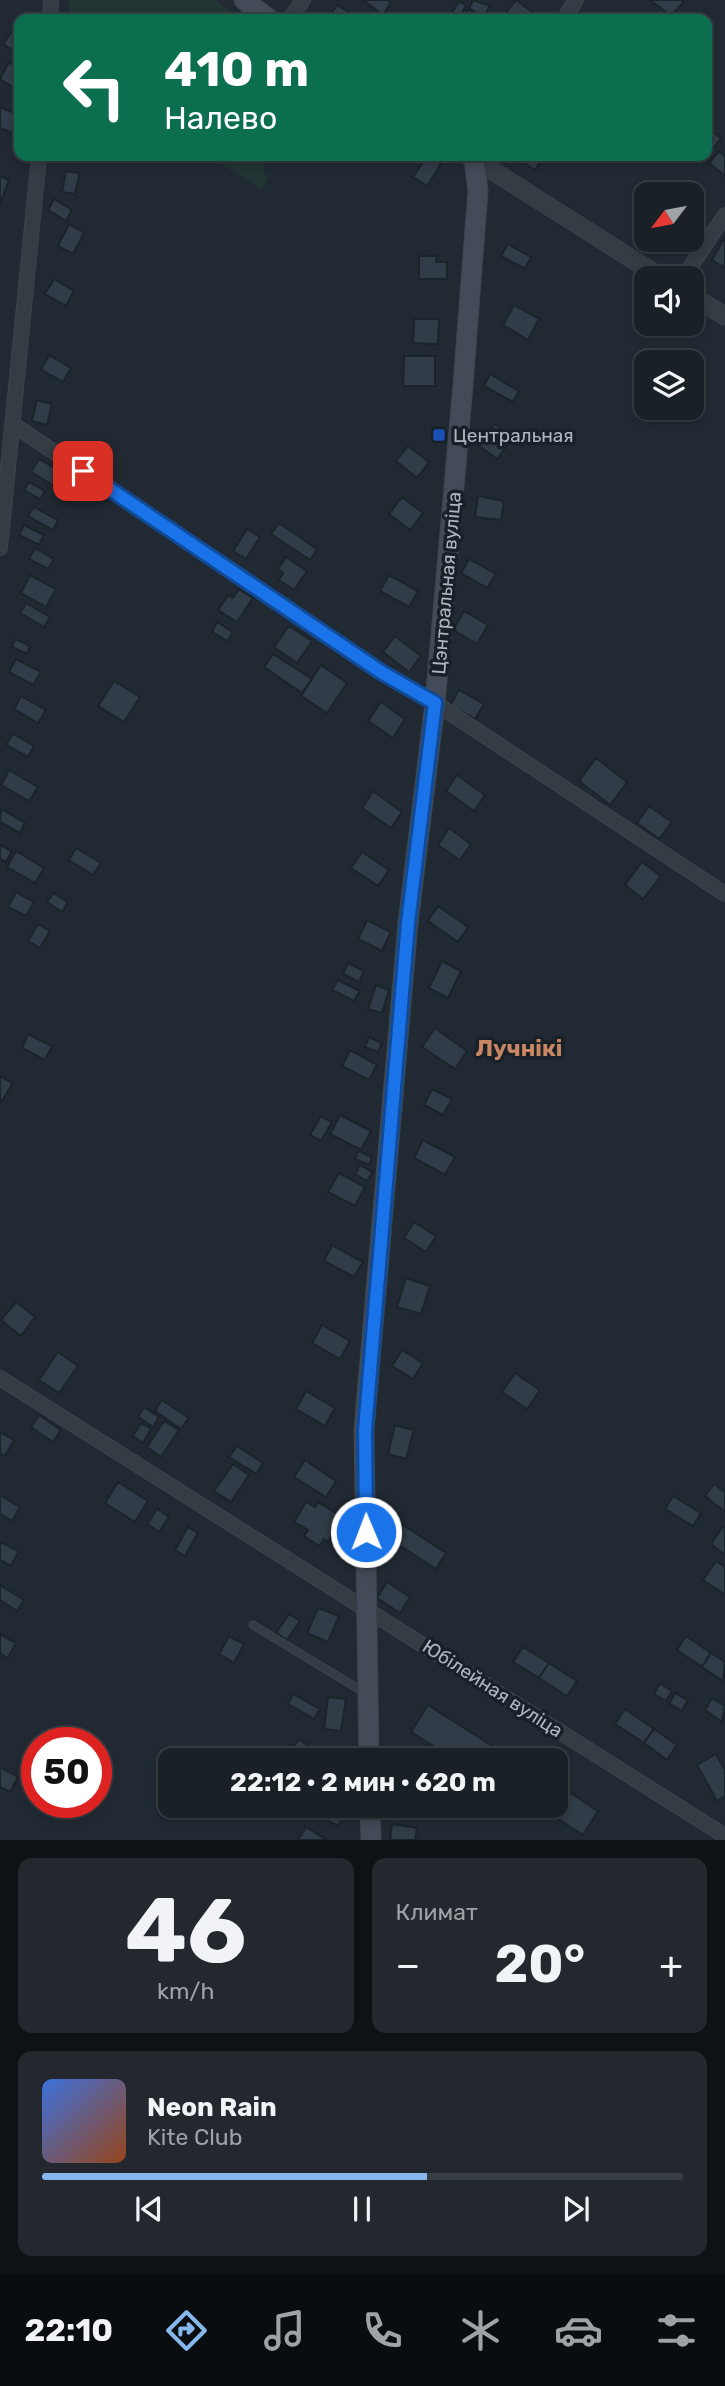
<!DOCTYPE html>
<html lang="ru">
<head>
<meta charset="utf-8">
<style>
	body { margin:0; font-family:Rubik,sans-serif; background:#22282e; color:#f1f3f6; height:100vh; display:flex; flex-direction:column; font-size:26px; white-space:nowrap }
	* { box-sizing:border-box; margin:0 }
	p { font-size:23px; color:#9fa3a7 }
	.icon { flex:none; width:38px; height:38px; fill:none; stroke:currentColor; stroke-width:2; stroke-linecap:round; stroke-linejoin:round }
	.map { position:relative; height:1840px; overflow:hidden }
	.drawer { display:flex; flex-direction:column; gap:18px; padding:18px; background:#0e1215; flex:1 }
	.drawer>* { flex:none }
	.banner { position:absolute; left:14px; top:14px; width:698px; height:147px; border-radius:14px; box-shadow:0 4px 10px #0003,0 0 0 2px #373e43; background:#0b6e4f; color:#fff; overflow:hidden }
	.needle { width:46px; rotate:238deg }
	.fabs { position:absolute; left:634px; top:182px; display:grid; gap:14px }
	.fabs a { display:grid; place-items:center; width:70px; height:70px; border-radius:14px; background:#192026; box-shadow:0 4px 10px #0003,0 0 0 2px #373e43; font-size:35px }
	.speed { position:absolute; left:21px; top:1727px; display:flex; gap:14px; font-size:35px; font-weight:700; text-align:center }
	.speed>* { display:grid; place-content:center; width:91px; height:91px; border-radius:50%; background:#192026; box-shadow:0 4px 10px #0003,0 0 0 2px #373e43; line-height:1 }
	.speed .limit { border:10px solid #d22; background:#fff; color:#111 }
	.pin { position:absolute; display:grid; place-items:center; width:60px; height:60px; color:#fff; margin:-30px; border-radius:14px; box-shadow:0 4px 10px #0006 }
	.me { position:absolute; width:77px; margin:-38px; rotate:359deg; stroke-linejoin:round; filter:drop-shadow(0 0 5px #0008) }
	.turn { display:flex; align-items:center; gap:24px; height:147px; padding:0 35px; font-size:32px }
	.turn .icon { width:91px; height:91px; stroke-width:2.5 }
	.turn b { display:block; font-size:49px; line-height:60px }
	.big { font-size:52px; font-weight:700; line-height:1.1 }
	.drawer .tile { flex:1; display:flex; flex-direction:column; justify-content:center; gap:10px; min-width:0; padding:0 24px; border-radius:14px; background:#22282e }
	.drawer .dial { align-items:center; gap:0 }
	.dial b { font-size:91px; line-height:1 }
	.song { display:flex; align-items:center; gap:21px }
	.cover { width:84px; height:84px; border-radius:10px; background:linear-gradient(135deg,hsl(220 70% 55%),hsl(20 70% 35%)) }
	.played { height:7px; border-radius:4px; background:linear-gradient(90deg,#86b7ed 60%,#373e43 60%) }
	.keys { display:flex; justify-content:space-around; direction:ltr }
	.heat { display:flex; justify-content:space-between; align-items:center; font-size:38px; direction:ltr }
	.drawer .tiles { flex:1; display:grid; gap:18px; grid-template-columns:1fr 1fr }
	.tile:last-child { grid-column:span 2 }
	.trip { position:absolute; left:158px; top:1748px; width:410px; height:70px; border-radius:14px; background:#192026; box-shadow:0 4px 10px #0003,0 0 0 2px #373e43; font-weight:700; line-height:70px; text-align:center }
	.dock { display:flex; height:112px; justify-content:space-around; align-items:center; background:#0a0d0f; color:#9fa3a7 }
	.dock .icon { width:49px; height:49px }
	.dock .current { color:#86b7ed }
	.dock b { font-size:32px; color:#f1f3f6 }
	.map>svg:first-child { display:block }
	.green { fill:#223434 }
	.building { fill:#303c47; stroke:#1b232b; stroke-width:2 }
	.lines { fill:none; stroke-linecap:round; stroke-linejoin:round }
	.service-casing { stroke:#3d454e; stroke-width:9 }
	.minor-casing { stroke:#3d454e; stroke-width:16 }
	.tertiary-casing { stroke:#3d454e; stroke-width:19 }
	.secondary-casing { stroke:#3d454e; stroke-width:21 }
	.service { stroke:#343c44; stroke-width:7 }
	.minor { stroke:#343c44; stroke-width:14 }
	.tertiary { stroke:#343c44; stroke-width:18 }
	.secondary { stroke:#424b57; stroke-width:19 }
	.route-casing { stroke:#114b97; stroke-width:18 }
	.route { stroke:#1a73e8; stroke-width:12 }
	.transit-dot { fill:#1a4fb4; stroke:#192128; stroke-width:2.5 }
	.labels { text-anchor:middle; stroke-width:7; stroke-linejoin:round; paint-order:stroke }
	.poi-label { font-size:19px; fill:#aeb7c1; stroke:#192128; text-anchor:start }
	.street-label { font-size:19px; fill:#aeb7c1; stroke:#192128 }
	.quarter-label { font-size:23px; font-weight:bold; fill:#c88662; stroke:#192128 }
</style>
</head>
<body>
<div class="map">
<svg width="725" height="1840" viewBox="0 0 725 1840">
	<rect width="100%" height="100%" fill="#212a33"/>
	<g class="green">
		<polygon points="69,0 217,0 236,19 70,19"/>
		<polygon points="209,156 266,156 264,174 268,177 262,190"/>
	</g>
	<g class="building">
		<polygon points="363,0 388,0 391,2 383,15"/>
		<polygon points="473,0 490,6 484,17 469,9"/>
		<polygon points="516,0 531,11 527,19 501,19"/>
		<polygon points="650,0 681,0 684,2 671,16"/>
		<polygon points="459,1 466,6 458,19 451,15"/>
		<polygon points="337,5 360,19 328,19"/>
		<polygon points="469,9 484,17 482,19 463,19"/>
		<polygon points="11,33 19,39 19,55 3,44"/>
		<polygon points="9,62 19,68 19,91 0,79"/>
		<polygon points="0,107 19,115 13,133 0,128"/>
		<polygon points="710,130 721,138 714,148 707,143"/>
		<polygon points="719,151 725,156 725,176 709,163"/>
		<polygon points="427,156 441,164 427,186 413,177"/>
		<polygon points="513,156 544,156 535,170"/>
		<polygon points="66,171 80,173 75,194 62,192"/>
		<polygon points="0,176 9,180 0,204"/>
		<polygon points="645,188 656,194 646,194 646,218 633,211"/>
		<polygon points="54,199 72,210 66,221 48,210"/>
		<polygon points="69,224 84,233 73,254 58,246"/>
		<polygon points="725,237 725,268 712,260"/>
		<polygon points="508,244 531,257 525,269 501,256"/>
		<polygon points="419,256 437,256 436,262 447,262 447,279 419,279"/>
		<polygon points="54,279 74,291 66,306 45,294"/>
		<polygon points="514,305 539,319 528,340 503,325"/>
		<polygon points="414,319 439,319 438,344 413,343"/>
		<polygon points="49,355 71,368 63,382 41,370"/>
		<polygon points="404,356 435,356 435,386 403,386"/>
		<polygon points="490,374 519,391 513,402 484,386"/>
		<polygon points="37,400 52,404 47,425 32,421"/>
		<polygon points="495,424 513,438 497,459 479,446"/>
		<polygon points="408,446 429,462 417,478 396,461"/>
		<polygon points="39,459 62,472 54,486 31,472"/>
		<polygon points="76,473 90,482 84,492 69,483"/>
		<polygon points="29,482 45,491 40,499 24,490"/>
		<polygon points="478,496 504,501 501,520 475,517"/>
		<polygon points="402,497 423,513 410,530 389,514"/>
		<polygon points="34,507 58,520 53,530 28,516"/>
		<polygon points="279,523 317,549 310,560 271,534"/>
		<polygon points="24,525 44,535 39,545 19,535"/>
		<polygon points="247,529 260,537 246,559 233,551"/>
		<polygon points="35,548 54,559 48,569 29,559"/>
		<polygon points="286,557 307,571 294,590 279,580 283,573 278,569"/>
		<polygon points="469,559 496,574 487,588 461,573"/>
		<polygon points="30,575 56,589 46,607 21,593"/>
		<polygon points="389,575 418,591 409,607 380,591"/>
		<polygon points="239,589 253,598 237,622 218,610 228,595 233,598"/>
		<polygon points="26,603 50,617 44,627 20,613"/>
		<polygon points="464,611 488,625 477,644 453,630"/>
		<polygon points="217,622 233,632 227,641 212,632"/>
		<polygon points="289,626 312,641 297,663 274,647"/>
		<polygon points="395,636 421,656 409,672 383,652"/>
		<polygon points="15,639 30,646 27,654 12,647"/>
		<polygon points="273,654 312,679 302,693 264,667"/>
		<polygon points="16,659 41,672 33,685 9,672"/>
		<polygon points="321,665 347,683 327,713 301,696"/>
		<polygon points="114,681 140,697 124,722 98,706"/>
		<polygon points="459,690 484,704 475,719 450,705"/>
		<polygon points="21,696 46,710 38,723 14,709"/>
		<polygon points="381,702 405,719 393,738 368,721"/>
		<polygon points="13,734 34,746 28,757 6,745"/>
		<polygon points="596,758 627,782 610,805 579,781"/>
		<polygon points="9,770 38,787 29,801 1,785"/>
		<polygon points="457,775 485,795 474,811 446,791"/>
		<polygon points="373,791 402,812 391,828 362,808"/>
		<polygon points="649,806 672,822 659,839 637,823"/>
		<polygon points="1,809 25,823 20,833 0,822"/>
		<polygon points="449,828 471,844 460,860 438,845"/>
		<polygon points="0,845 12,851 6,862 0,859"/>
		<polygon points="76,848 101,863 93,875 69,860"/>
		<polygon points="16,851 44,868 35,883 7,867"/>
		<polygon points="362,852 389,870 378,886 351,868"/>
		<polygon points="642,862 661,876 643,899 625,885"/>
		<polygon points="16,892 34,902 26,916 8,907"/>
		<polygon points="53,893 68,902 62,912 47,902"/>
		<polygon points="438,906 468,927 458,942 428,921"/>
		<polygon points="367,920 391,932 382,951 358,939"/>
		<polygon points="38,924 50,931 40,948 28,941"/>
		<polygon points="442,961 461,971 448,998 429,988"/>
		<polygon points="348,963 364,971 359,982 343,974"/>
		<polygon points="338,980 360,991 354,1001 332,990"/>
		<polygon points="376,985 389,990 382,1013 368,1009"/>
		<polygon points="435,1028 467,1051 455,1069 422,1047"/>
		<polygon points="28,1034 52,1046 45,1060 22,1048"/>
		<polygon points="369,1037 382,1043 378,1052 365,1047"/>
		<polygon points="350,1050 377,1065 369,1080 342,1066"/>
		<polygon points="0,1076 13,1083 0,1104"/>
		<polygon points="432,1089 452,1099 443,1115 424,1105"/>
		<polygon points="340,1115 371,1131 361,1150 330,1134"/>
		<polygon points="321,1116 332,1122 321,1141 310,1135"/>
		<polygon points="423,1140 455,1157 445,1175 414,1158"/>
		<polygon points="358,1151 372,1157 369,1165 355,1159"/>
		<polygon points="360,1165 373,1172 367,1181 355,1174"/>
		<polygon points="339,1173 365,1187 355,1206 328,1192"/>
		<polygon points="414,1222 436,1236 426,1252 404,1238"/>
		<polygon points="332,1245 363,1262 354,1277 324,1261"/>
		<polygon points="406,1278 430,1286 421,1314 397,1307"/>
		<polygon points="16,1302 35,1317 21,1336 1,1320"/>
		<polygon points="322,1325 350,1341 340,1359 312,1343"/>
		<polygon points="402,1350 423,1363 413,1379 392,1366"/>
		<polygon points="58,1352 78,1366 59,1393 39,1380"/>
		<polygon points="515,1373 540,1390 527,1409 502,1392"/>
		<polygon points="306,1391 335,1408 325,1426 296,1409"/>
		<polygon points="162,1400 189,1418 181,1429 155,1411"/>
		<polygon points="144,1407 159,1417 153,1427 138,1417"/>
		<polygon points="39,1415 61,1430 53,1442 31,1427"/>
		<polygon points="164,1421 179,1430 161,1457 147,1447"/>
		<polygon points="141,1423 151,1429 143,1443 133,1436"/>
		<polygon points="395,1425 414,1430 406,1459 388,1454"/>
		<polygon points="0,1432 14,1440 5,1456 0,1453"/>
		<polygon points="237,1446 263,1463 256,1474 229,1457"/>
		<polygon points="305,1460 336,1481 326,1497 294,1477"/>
		<polygon points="233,1464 249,1475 231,1502 214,1491"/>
		<polygon points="118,1482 148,1501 135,1522 105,1503"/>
		<polygon points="714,1484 725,1492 725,1512 705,1496"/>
		<polygon points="0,1495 20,1507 12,1521 0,1514"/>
		<polygon points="673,1496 701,1513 693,1526 665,1509"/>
		<polygon points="306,1502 315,1507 318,1502 339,1515 335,1522 339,1525 328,1542 324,1539 319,1546 304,1536 308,1530 294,1522"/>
		<polygon points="157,1509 169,1517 159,1532 147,1524"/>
		<polygon points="397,1521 446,1553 436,1569 387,1537"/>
		<polygon points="188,1527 198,1533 185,1556 175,1550"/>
		<polygon points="723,1527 725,1528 725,1555 711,1544"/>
		<polygon points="0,1542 19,1551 11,1566 0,1560"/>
		<polygon points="716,1561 725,1567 725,1595 703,1580"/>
		<polygon points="387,1582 410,1597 400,1613 377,1598"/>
		<polygon points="0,1585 24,1600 17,1611 0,1600"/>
		<polygon points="318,1608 339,1616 328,1642 307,1633"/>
		<polygon points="289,1614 300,1621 287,1640 276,1633"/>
		<polygon points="0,1634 16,1643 8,1658 0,1653"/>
		<polygon points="229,1636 244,1644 234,1663 219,1654"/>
		<polygon points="686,1636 711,1653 702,1667 677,1650"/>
		<polygon points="523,1647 549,1663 539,1678 513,1662"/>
		<polygon points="711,1653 725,1662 723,1681 702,1667"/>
		<polygon points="549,1663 577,1681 567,1696 539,1678"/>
		<polygon points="660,1683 672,1691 666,1701 654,1694"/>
		<polygon points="675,1693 688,1700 682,1711 669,1704"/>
		<polygon points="293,1694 320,1709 314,1719 288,1704"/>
		<polygon points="328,1697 346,1699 341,1731 324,1729"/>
		<polygon points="712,1698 725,1706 722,1722 705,1710"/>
		<polygon points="428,1705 508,1756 505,1760 456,1760 411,1732"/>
		<polygon points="625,1709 654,1729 644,1743 615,1724"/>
		<polygon points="654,1729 677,1745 667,1760 644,1743"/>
		<polygon points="299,1739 315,1751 308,1760 290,1752"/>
		<polygon points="716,1754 725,1770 725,1796 717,1801 697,1765"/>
		<polygon points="0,1767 18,1777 10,1792 0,1787"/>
		<polygon points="555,1783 598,1811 583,1835 538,1806 555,1806"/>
		<polygon points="322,1806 343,1817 338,1826 317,1815"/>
		<polygon points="388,1806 406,1806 414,1809 409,1820 386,1811"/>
		<polygon points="392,1824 417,1828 415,1840 390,1840"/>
		<polygon points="306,1827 327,1840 298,1840"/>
	</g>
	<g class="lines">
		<defs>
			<polyline id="service" points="253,1625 365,1693"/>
			<g id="minor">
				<polyline points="50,19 51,0"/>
				<polyline points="290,19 303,0"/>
				<polyline points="564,19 576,0"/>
				<polyline points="683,278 725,215"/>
				<polyline points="14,425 381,672 435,703 725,894"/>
				<polyline points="0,548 39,156"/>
				<polyline points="0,1378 725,1836"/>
			</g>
			<g id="tertiary">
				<polyline points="474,159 662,278"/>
				<polyline points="691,296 725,316"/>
			</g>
			<g id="secondary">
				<polyline points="244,0 269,19"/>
				<polyline points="369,1760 364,1430 408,923 435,703 463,385 478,191 474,159 470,156"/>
				<polyline points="370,1806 371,1840"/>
			</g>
		</defs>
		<use href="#service" class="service-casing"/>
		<use href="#minor" class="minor-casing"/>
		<use href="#tertiary" class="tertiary-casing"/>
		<use href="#secondary" class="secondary-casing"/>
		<use href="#service" class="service"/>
		<use href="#minor" class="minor"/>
		<use href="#tertiary" class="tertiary"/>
		<use href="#secondary" class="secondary"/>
	</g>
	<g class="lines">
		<defs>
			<polyline id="route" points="83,471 381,672 435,703 408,923 365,1430 366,1532"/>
		</defs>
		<use href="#route" class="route-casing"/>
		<use href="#route" class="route"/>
	</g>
	<rect class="transit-dot" x="432" y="428" width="14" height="14" rx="3.5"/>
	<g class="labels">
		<g class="poi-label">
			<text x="453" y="442">Центральная</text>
		</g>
		<g class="street-label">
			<text transform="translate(446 583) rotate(-85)" y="7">Цэнтральная вуліца</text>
			<text transform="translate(493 1688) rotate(33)" y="7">Юбілейная вуліца</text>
		</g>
		<g class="quarter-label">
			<text x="519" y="1056">Лучнікі</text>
		</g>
	</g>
</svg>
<div class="fabs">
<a><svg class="needle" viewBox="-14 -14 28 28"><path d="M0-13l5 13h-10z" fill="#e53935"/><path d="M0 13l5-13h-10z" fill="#9fa3a7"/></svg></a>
<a><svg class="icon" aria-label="sound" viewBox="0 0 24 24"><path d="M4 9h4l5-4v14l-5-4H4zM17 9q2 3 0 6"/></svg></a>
<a><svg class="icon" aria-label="layers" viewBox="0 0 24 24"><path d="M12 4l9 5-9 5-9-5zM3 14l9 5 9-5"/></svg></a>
</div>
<div class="speed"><div class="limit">50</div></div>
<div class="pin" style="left:83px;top:471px;background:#d93025"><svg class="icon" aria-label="arrive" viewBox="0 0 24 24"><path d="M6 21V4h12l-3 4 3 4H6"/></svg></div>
<svg class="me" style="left:366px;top:1532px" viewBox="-20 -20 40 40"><circle r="17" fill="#1a73e8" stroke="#fff" stroke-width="3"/><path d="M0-11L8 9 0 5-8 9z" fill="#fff"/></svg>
<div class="trip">22:12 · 2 мин · 620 m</div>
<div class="banner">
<div class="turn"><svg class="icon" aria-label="left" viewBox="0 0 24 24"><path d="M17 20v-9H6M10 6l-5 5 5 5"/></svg><div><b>410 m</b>Налево</div></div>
</div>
</div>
<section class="drawer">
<div class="tiles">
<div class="tile dial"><b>46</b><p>km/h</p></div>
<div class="tile"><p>Климат</p>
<div class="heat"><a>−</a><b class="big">20°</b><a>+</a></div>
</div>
<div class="tile">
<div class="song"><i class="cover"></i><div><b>Neon Rain</b><p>Kite Club</p></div></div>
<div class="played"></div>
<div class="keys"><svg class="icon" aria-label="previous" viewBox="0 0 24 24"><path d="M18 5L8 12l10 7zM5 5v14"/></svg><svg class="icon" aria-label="pause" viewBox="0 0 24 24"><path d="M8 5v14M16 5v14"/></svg><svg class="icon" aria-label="next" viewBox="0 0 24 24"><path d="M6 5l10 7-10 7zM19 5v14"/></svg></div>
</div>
</div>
</section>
<nav class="dock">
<b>22:10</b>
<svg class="icon current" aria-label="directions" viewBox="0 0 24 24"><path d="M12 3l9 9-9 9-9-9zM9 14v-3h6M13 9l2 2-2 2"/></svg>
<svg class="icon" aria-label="music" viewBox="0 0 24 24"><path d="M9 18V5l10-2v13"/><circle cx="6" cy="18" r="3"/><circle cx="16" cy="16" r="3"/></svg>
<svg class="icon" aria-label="phone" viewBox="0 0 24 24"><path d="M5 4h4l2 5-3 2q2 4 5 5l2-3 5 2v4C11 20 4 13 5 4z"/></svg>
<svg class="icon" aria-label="climate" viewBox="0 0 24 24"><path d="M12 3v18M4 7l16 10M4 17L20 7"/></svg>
<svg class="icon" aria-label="car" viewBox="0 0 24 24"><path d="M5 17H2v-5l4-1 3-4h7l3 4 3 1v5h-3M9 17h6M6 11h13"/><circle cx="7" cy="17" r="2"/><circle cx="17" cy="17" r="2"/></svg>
<svg class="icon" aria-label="filters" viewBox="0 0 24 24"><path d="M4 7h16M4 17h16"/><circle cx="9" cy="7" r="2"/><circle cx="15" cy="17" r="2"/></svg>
</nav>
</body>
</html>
